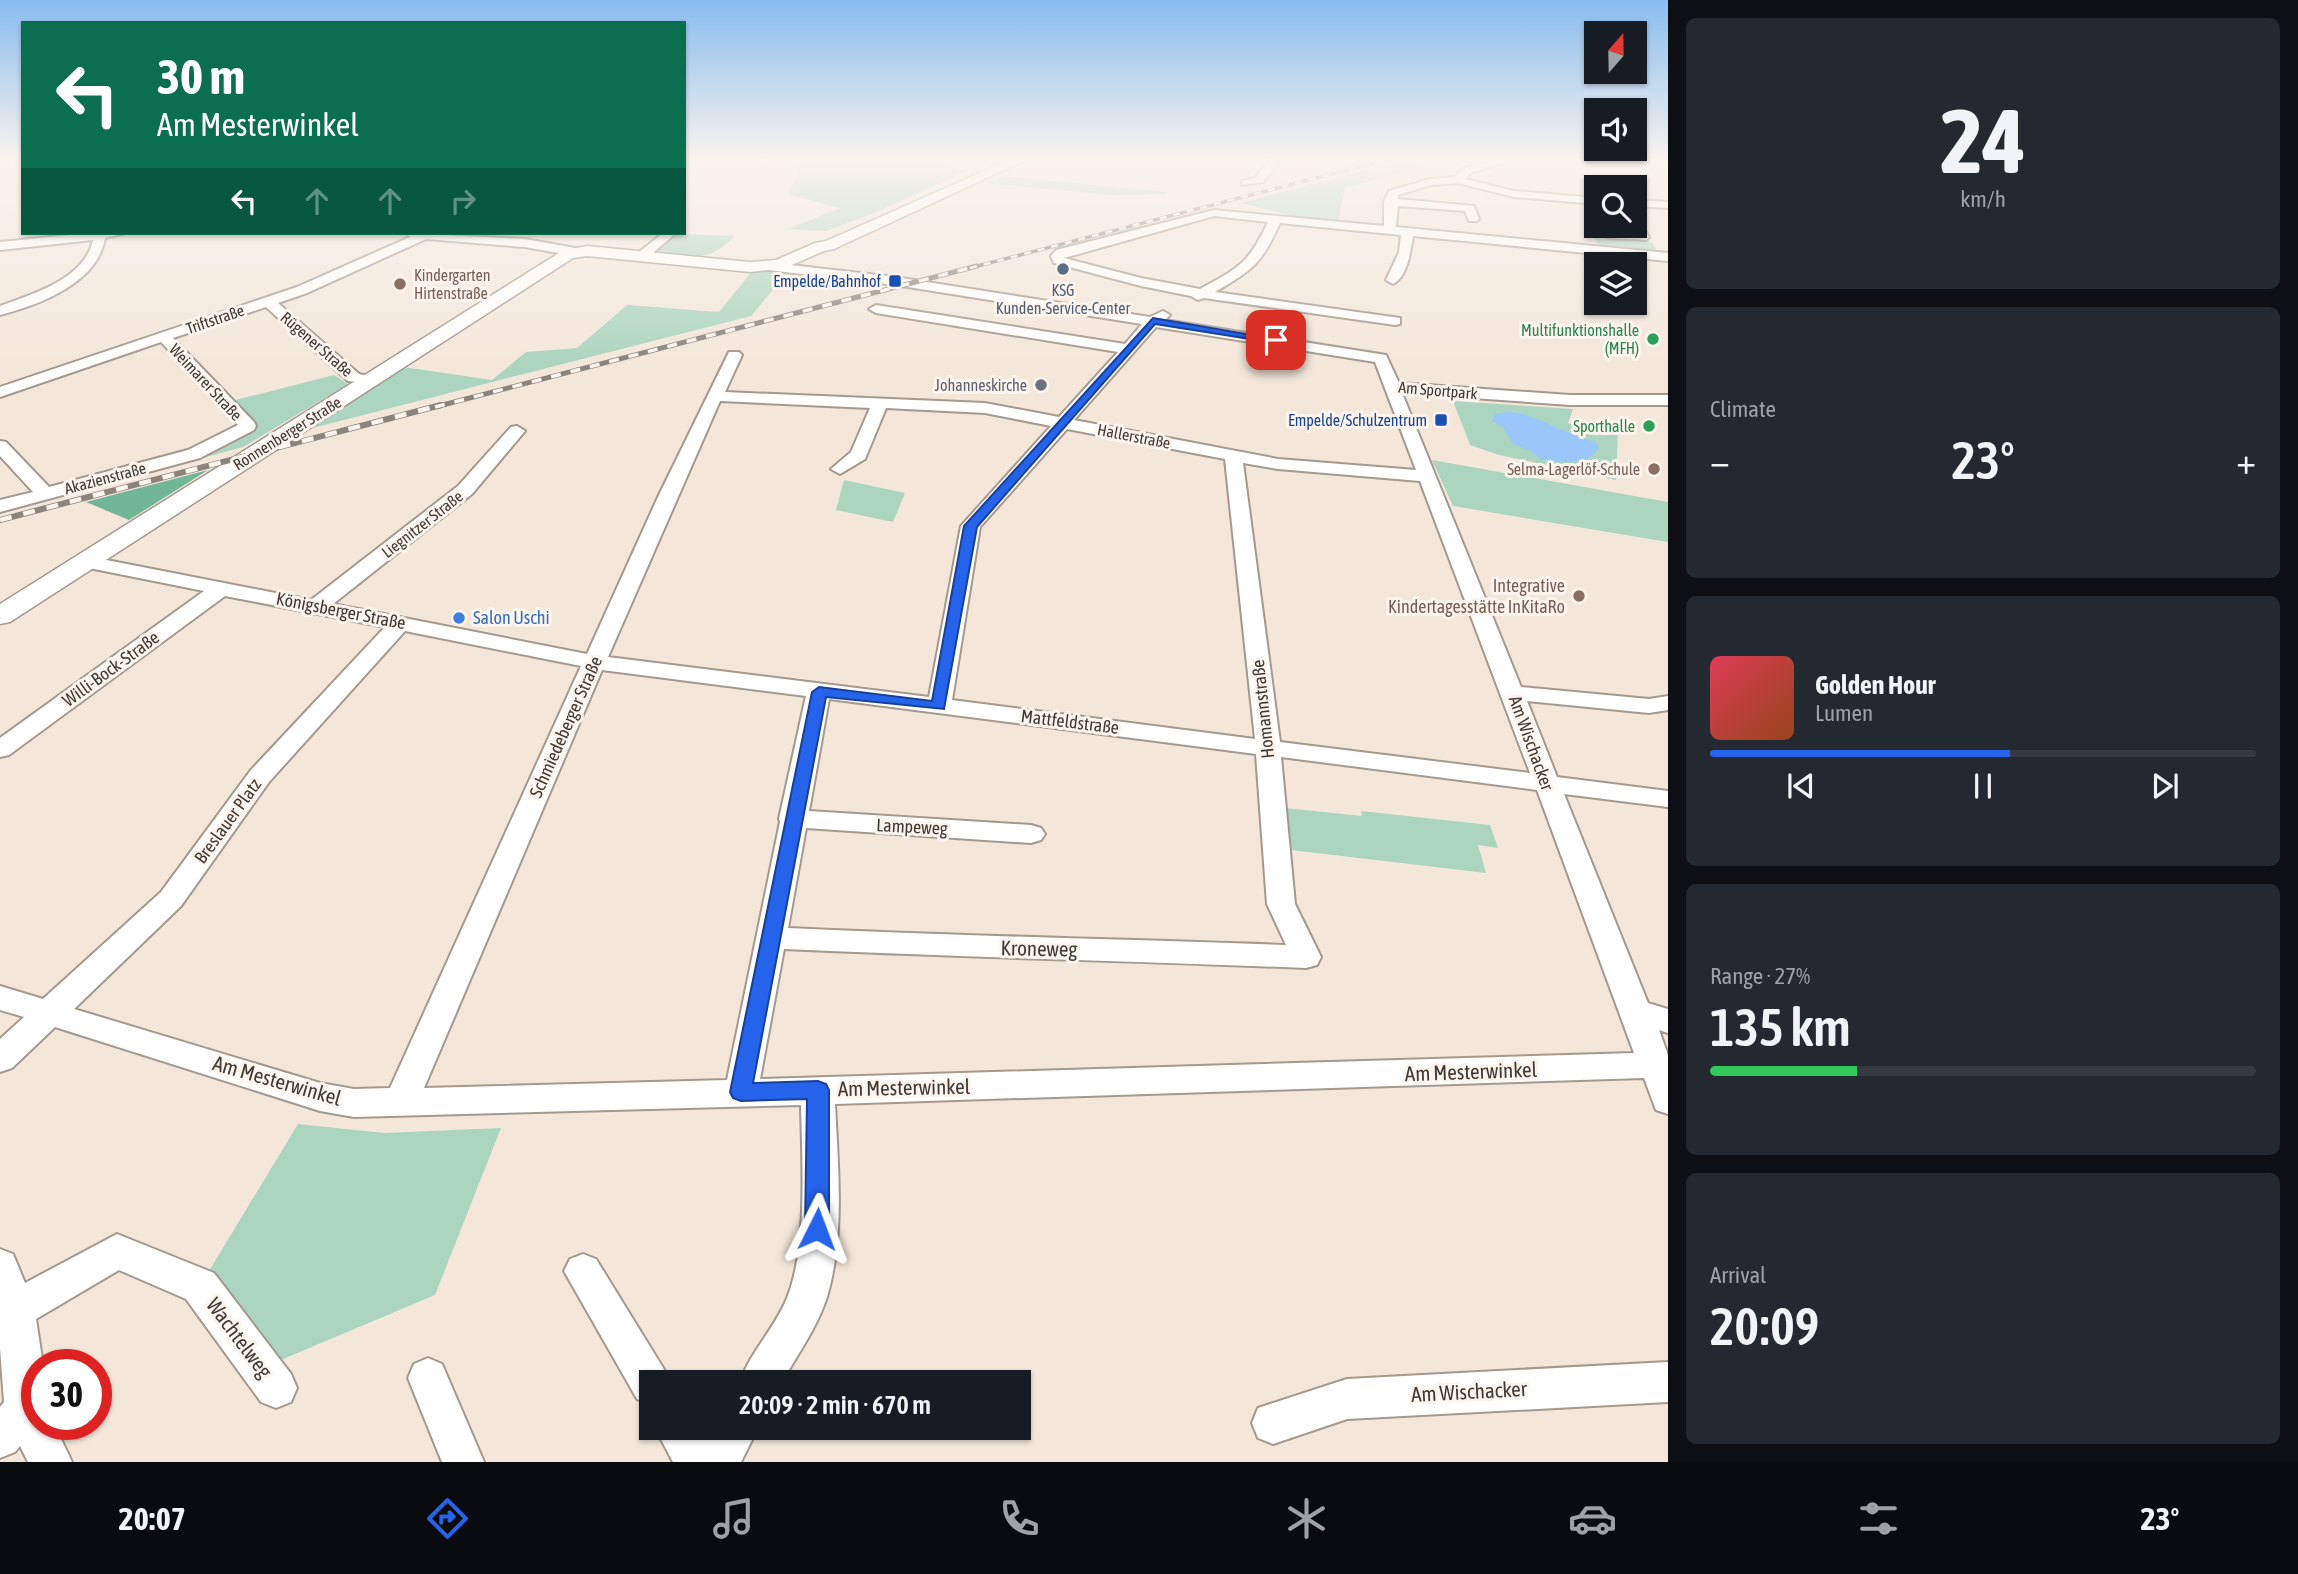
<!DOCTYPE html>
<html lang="en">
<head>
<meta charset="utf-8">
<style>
	body { margin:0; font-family:"Asap Condensed",sans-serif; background:#242831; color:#f1f3f6; height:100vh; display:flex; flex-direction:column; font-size:26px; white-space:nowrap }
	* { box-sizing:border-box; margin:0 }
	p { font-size:23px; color:#9ea1a6 }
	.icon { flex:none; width:38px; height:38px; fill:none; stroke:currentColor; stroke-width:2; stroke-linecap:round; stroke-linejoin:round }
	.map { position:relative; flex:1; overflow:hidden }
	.drawer { display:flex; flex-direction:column; gap:18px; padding:18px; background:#0d0f14; width:630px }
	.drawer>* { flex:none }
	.banner { position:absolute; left:21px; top:21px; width:665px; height:214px; border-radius:0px; box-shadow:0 2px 5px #0004; background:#0b6e4f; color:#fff; overflow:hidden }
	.needle { width:46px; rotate:20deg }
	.buttons { position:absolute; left:1584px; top:21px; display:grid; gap:14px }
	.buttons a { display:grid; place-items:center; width:63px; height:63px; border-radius:0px; background:#171b24; box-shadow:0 2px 5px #0004; font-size:35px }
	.speed { position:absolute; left:21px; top:1349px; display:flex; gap:14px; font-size:35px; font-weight:700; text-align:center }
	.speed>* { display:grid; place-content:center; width:91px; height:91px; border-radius:50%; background:#171b24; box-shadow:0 2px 5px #0004; line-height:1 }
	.speed .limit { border:10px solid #d22; background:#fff; color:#111 }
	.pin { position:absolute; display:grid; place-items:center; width:60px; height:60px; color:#fff; margin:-30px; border-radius:14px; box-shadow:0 4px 10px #0006 }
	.me { position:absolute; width:77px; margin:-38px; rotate:3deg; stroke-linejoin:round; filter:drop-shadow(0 0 5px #0008) }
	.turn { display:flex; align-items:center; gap:24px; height:147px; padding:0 21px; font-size:32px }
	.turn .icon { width:91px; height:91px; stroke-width:2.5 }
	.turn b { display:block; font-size:49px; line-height:60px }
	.lanes { display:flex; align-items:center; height:66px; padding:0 21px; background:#0003; justify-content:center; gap:35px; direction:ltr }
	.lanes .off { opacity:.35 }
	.big { font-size:52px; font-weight:600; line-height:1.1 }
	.drawer .card { flex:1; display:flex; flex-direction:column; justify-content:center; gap:10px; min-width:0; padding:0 24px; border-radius:10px; background:#242831 }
	.drawer .dial { align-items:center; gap:0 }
	.dial b { font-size:91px; line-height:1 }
	.song { display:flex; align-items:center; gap:21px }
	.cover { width:84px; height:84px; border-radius:10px; background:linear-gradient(135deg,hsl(350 70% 55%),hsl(20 70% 35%)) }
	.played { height:7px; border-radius:4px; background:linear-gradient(90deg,#2563eb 55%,#363941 55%) }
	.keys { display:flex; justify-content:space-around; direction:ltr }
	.heat { display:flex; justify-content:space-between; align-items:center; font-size:38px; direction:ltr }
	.charge { height:10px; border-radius:5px; background:linear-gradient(90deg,#34c759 27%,#363941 0) }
	.trip { position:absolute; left:639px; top:1370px; width:392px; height:70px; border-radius:0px; background:#171b24; box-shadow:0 2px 5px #0004; font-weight:600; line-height:70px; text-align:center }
	.dock { display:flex; height:112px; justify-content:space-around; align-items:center; background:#090b0e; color:#9ea1a6 }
	.dock .icon { width:49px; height:49px }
	.dock .active { color:#2563eb }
	.dock b { font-size:32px; color:#f1f3f6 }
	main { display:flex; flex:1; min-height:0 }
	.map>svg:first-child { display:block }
	.green { fill:#acd5c0 }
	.forest { fill:#71b695 }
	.water { fill:#99c7f9 }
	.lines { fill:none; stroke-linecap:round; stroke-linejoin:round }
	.minor-casing { stroke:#a5988c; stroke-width:4 }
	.tertiary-casing { stroke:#a5988c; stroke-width:3 }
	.minor { fill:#fff; fill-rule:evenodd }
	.tertiary { fill:#fff; fill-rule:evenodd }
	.rail-far2-casing { stroke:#8c837b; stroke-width:3.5 }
	.rail-far1-casing { stroke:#8c837b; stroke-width:5 }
	.rail-casing { stroke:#8c837b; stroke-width:6 }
	.rail-far2 { stroke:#fdf5ed; stroke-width:2.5; stroke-dasharray:7; stroke-linecap:butt }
	.rail-far1 { stroke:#fdf5ed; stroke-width:3.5; stroke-dasharray:10; stroke-linecap:butt }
	.rail { stroke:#fdf5ed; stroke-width:4.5; stroke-dasharray:12; stroke-linecap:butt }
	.route { fill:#2563eb; stroke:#184099; stroke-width:2 }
	.service-dot { fill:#5c6f8a; stroke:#fdf5ed; stroke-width:2.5 }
	.transit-dot { fill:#1a4fb4; stroke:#fdf5ed; stroke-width:2.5 }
	.education-dot { fill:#8d6e63; stroke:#fdf5ed; stroke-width:2.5 }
	.leisure-dot { fill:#2e9e5b; stroke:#fdf5ed; stroke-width:2.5 }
	.worship-dot { fill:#6b7280; stroke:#fdf5ed; stroke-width:2.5 }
	.shop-dot { fill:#3f7fe0; stroke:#fdf5ed; stroke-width:2.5 }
	.labels { text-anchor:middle; stroke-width:6; stroke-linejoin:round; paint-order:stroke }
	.far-education-label { font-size:16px; fill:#785e54; stroke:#fdf5ed; text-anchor:start }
	.far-transit-label { font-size:16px; fill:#164399; stroke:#fdf5ed; text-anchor:end }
	.far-service-label { font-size:16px; fill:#4e5e75; stroke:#fdf5ed }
	.far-street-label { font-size:16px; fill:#403a35; stroke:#fdf5ed }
	.far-leisure-label { font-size:16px; fill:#27864d; stroke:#fdf5ed; text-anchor:end }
	.far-worship-label { font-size:16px; fill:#5b616d; stroke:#fdf5ed; text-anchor:end }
	.education-label { font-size:18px; fill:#785e54; stroke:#fdf5ed; text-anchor:end }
	.street-label { font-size:18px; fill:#403a35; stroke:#fdf5ed }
	.shop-label { font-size:18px; fill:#366cbe; stroke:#fdf5ed; text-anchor:start }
	.near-street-label { font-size:21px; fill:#403a35; stroke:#fdf5ed }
</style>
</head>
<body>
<main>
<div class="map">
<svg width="1668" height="1462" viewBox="0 0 1668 1462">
	<rect width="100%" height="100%" fill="#f4e7da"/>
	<g class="green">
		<polygon points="802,158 936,158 929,164 969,170 874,213 826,231 789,229 840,208 788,194 800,172 790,164"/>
		<polygon points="1410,158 1452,158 1345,188 1338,221 1296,217 1241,203"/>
		<polygon points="1003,176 1165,192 1167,194 1111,195 986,183"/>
		<path d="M678,234L734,236C714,260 694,258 662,255L658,250Z"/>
		<polygon points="1594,237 1652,242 1657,251 1598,245"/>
		<polygon points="753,270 787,273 751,316 297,432 403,367 492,380 526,352 577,348 627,305 719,312"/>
		<polygon points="334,375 348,384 243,447 183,463 254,430 228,402"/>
		<polygon points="1453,401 1573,409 1568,423 1618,432 1616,480 1499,455 1470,445"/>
		<polygon points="1432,460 1668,502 1668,542 1453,506"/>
		<polygon points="844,480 905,493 893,522 836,510"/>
		<polygon points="1285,808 1362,816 1361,811 1490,825 1498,848 1478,845 1486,873 1291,850"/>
		<polygon points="298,1124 384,1133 501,1128 435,1295 276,1362 209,1271"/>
	</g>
	<polygon class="forest" points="208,470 129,520 86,502"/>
	<path class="water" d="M1507,412C1532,413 1548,425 1570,433C1578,437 1587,439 1596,442L1599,449L1585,461L1565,462L1541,460L1529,450L1513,444L1502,426L1492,421L1495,414Z"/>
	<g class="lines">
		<defs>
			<g id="minor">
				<polygon points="1272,158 1282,158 1263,182 1242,185 1242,181 1255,178"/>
				<path d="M1503,158H1519L1470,173L1465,179L1514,191L1596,198V204L1514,197L1458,183L1431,185L1398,195V199L1474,206L1479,219L1477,221H1469L1465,211L1398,206L1396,227L1668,253V261L1413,236C1411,250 1407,278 1393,284L1386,280L1399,252L1401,235L1280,223C1262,263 1253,270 1215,292L1400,318V324L1395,325L1204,298L1198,300L1191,296L1141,286L1054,263L1051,256L1056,250L1214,210L1384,226V202L1389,191L1430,179L1455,177L1462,169ZM1214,216L1268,222C1248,264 1240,267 1200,289L1141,278L1064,258Z"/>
				<polygon points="1634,200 1668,202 1668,208 1634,206"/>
				<polygon points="1634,218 1638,219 1649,237 1647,240 1609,238 1603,234 1609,230 1635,233 1631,226 1634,226"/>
				<path d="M89,233H126L105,238C98,283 39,305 0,315V306C33,294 85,279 93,240L0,250V242Z"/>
				<polygon points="406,233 525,239 575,248 581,252 575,256 525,247 426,239 307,293 278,303 359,374 375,378 377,381 375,384 348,381 266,307 173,338 254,422 256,426 254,430 200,458 0,512 0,500 33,492 0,456 0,441 6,442 49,487 188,450 238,425 161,342 0,397 0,387 297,287 410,237"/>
				<polygon points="663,233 676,233 646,259 638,259 638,253"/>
				<path d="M773,263L895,277L1150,317L1163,311L1170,315L1165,320L1386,355L1399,383L1570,395H1668V405H1570L1402,393L1521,687L1649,699L1668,696V710L1649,713L1527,701L1557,777L1668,791V807L1564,794L1648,1003L1668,1009V1033L1659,1030L1668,1055V1114L1656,1110L1644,1078L835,1104C838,1167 845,1236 827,1297C817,1328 797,1355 782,1382H740C750,1352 775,1328 787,1298C808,1246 802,1161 801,1105L354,1117L320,1111L55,1027L12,1068L0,1072V1039L24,1017L0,1010V986L43,999L161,892L251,770L385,627L225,596L9,755L0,757V738L204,591L79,566L76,562L79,558L86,556L311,600L458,486L511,427L517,426L525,431L472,494L333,604L587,654L658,497L729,352H739L742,355L725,392L985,403L1059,417L1118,352L876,313L869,309L876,305L1125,344L1142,324L895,285L768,270L767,267ZM1156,327L1375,362L1416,470L1278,459L1074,420ZM720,401L870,408L851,452L831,469L840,474L865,459L886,408L985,413L1051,426L961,526L929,697L608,657ZM1067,429L1225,459L1255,739L952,700L980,527ZM1243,463L1278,469L1420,481L1530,773L1280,742ZM405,631L581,666L390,1088L354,1089L320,1083L74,1009L181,906L269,782ZM602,670L806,696L779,819L780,822L727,1080L424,1088ZM829,699L1256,754L1267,904L1286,945C1120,939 954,936 788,928L806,828L1031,843L1041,840L1045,834L1041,828L1031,825L809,811ZM1281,757L1537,790L1634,1053L760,1079L784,949C958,957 1132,961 1306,968L1317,965L1321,957L1295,904Z"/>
				<polygon points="117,1234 214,1273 291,1374 297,1388 291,1402 276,1408 261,1402 186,1299 119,1270 36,1319 43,1365 37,1365 37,1424 54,1424 72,1462 28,1462 20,1446 15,1452 0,1458 0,1407 4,1402 0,1348 0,1249 13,1254 25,1283"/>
				<polygon points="583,1254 596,1259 665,1371 670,1382 651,1382 651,1405 637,1399 564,1271 570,1259"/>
				<polygon points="428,1358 442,1364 484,1462 442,1462 408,1378 414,1364"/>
				<polygon points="1668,1362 1668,1402 1347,1419 1273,1444 1258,1438 1252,1423 1258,1408 1347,1379"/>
				<polygon points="655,1428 700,1428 707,1438 713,1428 758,1428 741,1462 673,1462"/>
			</g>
			<polygon id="tertiary" points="1013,158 1030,158 834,249 824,251 785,268 750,272 587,256 573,258 10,622 0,624 0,604 562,251 587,246 750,262 776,260 815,243 826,241"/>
		</defs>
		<use href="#minor" class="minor-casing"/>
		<use href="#tertiary" class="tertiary-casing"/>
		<use href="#minor" class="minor"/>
		<use href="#tertiary" class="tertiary"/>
		<defs>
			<polyline id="rail-far2" points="970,268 1393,158"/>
			<polyline id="rail-far1" points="435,407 977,266"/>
			<polyline id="rail" points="0,520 441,405"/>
		</defs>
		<use href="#rail-far2" class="rail-far2-casing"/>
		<use href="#rail-far1" class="rail-far1-casing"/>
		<use href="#rail" class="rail-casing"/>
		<use href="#rail-far2" class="rail-far2"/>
		<use href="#rail-far1" class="rail-far1"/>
		<use href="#rail" class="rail"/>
	</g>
	<linearGradient id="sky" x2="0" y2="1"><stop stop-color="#88bcef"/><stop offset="0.44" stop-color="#faf4ee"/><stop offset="1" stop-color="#faf4ee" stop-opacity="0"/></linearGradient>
	<rect width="1668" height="363" fill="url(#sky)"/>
	<polygon class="route" points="1153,318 1281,340 1276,343 1155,324 977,527 944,709 826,697 753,1083 818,1081 826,1084 829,1090 829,1229 825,1237 817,1240 808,1237 805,1229 807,1099 741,1101 733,1098 730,1092 812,692 819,687 932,701 964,526"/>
	<circle class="service-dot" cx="1063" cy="269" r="7"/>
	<g class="transit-dot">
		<rect x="888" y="274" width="14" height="14" rx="3.5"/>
		<rect x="1434" y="413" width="14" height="14" rx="3.5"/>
	</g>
	<g class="education-dot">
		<circle cx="400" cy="284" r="7"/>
		<circle cx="1654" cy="469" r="7"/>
		<circle cx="1579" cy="596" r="7"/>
	</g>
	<g class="leisure-dot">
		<circle cx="1653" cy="339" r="7"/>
		<circle cx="1649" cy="426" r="7"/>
	</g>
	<circle class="worship-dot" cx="1041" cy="385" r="7"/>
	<circle class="shop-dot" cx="459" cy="618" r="7"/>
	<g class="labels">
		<g class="far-education-label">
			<text x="414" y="281">Kindergarten<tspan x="414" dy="18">Hirtenstraße</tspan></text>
			<text x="1640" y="475" text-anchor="end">Selma-Lagerlöf-Schule</text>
		</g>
		<g class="far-transit-label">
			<text x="881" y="287">Empelde/Bahnhof</text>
			<text x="1427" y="426">Empelde/Schulzentrum</text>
		</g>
		<g class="far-service-label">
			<text x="1063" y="296">KSG<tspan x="1063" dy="18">Kunden-Service-Center</tspan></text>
		</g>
		<g class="far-street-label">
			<text transform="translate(215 319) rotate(-19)" y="6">Triftstraße</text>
			<text transform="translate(317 344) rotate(41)" y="6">Rügener Straße</text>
			<text transform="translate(206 382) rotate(47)" y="6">Weimarer Straße</text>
			<text transform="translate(1438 390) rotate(5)" y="6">Am Sportpark</text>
			<text transform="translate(287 433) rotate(-32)" y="6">Ronnenberger Straße</text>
			<text transform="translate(1134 436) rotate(11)" y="6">Hallerstraße</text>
			<text transform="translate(105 478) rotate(-15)" y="6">Akazienstraße</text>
			<text transform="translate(422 524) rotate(-38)" y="6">Liegnitzer Straße</text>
		</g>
		<g class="far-leisure-label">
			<text x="1639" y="336">Multifunktionshalle<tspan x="1639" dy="18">(MFH)</tspan></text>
			<text x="1635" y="432">Sporthalle</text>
		</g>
		<g class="far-worship-label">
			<text x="1027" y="391">Johanneskirche</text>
		</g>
		<g class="education-label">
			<text x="1565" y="592">Integrative<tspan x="1565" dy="21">Kindertagesstätte InKitaRo</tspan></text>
		</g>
		<g class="street-label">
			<text transform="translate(341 611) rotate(11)" y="6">Königsberger Straße</text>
			<text transform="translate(111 669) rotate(-36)" y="6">Willi-Bock-Straße</text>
			<text transform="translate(1263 709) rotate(-96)" y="6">Homannstraße</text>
			<text transform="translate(1070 722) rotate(7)" y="6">Mattfeldstraße</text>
			<text transform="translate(566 727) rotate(-66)" y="6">Schmiedeberger Straße</text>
			<text transform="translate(1531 743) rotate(70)" y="6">Am Wischacker</text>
			<text transform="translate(228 821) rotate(-54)" y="6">Breslauer Platz</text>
			<text transform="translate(912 827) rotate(3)" y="6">Lampeweg</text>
		</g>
		<g class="shop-label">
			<text x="473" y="624">Salon Uschi</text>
		</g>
		<g class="near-street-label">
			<text transform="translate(1039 949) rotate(1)" y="7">Kroneweg</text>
			<text transform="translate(1471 1072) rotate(-2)" y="7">Am Mesterwinkel</text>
			<text transform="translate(277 1081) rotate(16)" y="7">Am Mesterwinkel</text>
			<text transform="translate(904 1088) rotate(-1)" y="7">Am Mesterwinkel</text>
			<text transform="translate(239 1338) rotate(53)" y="7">Wachtelweg</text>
			<text transform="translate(1469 1392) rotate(-3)" y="7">Am Wischacker</text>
		</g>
	</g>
</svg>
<div class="buttons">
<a><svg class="needle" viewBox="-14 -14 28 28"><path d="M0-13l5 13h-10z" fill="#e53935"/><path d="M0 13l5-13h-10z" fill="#9ea1a6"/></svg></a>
<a><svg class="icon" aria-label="sound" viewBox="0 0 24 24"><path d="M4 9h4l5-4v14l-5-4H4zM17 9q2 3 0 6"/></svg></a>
<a><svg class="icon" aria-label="search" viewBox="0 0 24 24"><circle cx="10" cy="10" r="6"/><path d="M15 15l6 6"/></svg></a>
<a><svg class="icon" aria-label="layers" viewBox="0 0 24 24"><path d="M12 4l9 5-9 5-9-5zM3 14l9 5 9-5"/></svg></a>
</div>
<div class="speed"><div class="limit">30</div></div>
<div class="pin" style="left:1276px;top:340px;background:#d93025"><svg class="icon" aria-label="arrive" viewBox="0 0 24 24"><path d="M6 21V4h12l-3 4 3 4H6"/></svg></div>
<svg class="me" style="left:817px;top:1229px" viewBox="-20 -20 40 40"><path d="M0-17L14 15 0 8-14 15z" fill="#2563eb" stroke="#fff" stroke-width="4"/></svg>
<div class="trip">20:09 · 2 min · 670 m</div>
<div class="banner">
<div class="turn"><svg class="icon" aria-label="left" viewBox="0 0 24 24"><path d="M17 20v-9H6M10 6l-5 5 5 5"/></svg><div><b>30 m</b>Am Mesterwinkel</div></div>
<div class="lanes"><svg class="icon" aria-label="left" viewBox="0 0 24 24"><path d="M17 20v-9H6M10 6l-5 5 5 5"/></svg><svg class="icon off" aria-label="ahead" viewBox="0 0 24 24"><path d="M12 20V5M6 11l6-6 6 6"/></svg><svg class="icon off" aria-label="ahead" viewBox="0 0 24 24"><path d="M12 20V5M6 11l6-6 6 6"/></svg><svg class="icon off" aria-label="right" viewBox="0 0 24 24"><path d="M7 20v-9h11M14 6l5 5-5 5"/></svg></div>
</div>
</div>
<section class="drawer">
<div class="card dial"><b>24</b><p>km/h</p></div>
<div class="card"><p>Climate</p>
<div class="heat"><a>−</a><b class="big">23°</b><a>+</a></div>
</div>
<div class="card">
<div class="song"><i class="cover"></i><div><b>Golden Hour</b><p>Lumen</p></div></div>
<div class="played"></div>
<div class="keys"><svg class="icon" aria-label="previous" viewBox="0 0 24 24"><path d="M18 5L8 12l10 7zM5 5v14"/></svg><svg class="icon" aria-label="pause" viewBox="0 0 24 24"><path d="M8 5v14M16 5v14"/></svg><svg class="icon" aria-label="next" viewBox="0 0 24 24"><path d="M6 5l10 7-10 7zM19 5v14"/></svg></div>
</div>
<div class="card"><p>Range · 27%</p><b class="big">135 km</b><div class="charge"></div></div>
<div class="card"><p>Arrival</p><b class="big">20:09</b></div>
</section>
</main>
<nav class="dock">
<b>20:07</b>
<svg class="icon active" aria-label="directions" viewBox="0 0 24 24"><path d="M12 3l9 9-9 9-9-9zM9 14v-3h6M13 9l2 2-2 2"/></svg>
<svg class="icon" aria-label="music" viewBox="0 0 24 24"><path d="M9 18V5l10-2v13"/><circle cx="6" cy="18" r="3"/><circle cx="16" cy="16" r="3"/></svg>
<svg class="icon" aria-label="phone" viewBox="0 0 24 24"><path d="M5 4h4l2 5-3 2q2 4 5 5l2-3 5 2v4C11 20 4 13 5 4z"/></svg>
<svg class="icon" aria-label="climate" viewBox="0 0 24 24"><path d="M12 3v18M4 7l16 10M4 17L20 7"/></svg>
<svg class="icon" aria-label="car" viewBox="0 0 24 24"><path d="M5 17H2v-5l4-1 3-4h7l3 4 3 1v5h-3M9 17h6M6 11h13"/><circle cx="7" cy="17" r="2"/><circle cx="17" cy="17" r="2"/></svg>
<svg class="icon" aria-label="filters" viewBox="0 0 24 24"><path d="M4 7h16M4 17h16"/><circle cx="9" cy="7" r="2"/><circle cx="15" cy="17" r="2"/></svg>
<b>23°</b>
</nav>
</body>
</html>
